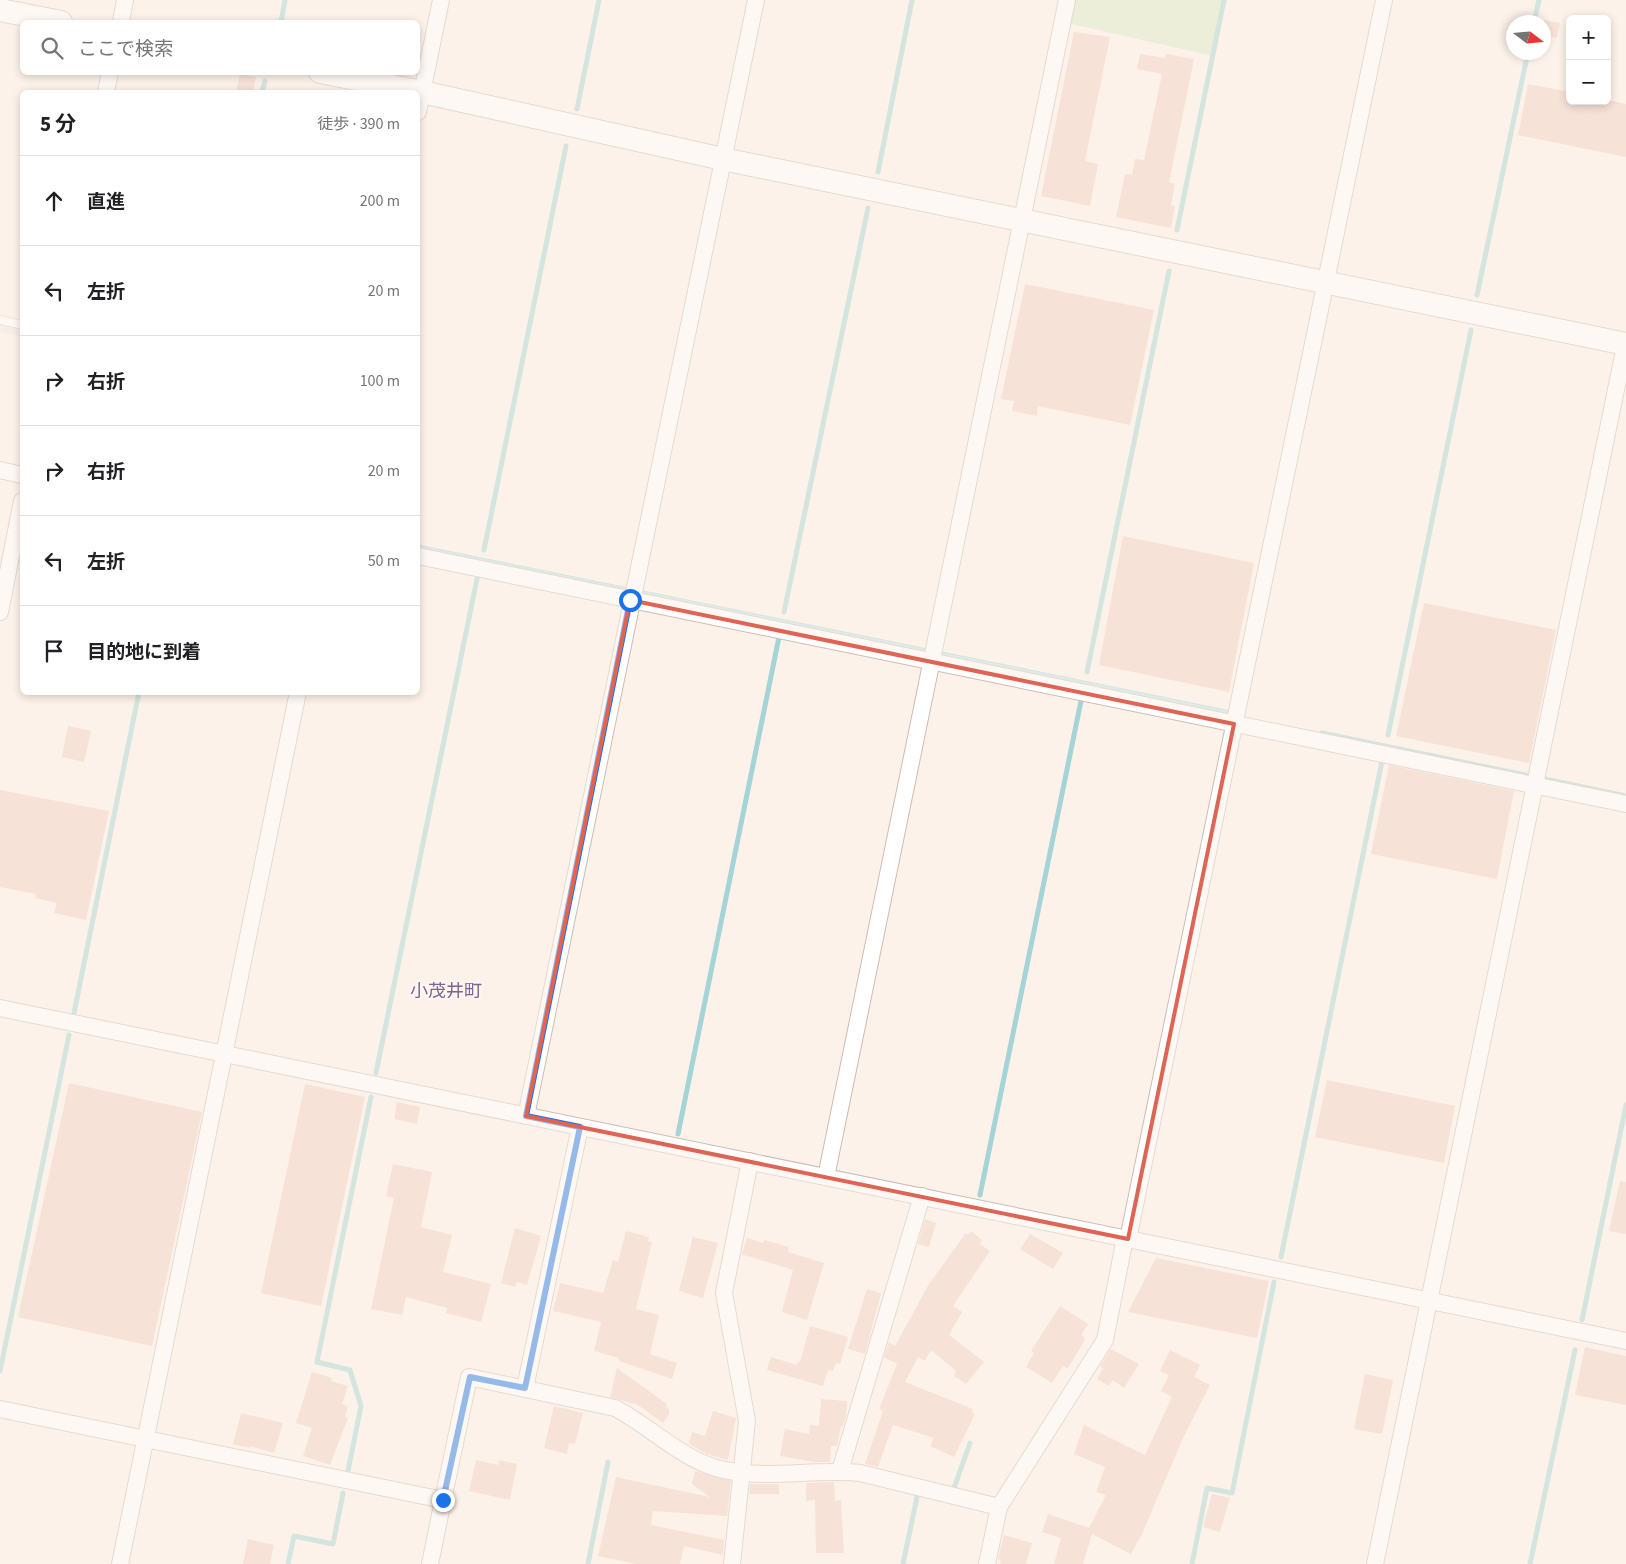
<!DOCTYPE html>
<html lang="ja">
<head>
<meta charset="utf-8">
<style>
  body { margin:0; font-family:"Source Sans 3","Noto Sans JP",sans-serif; background:#f6f6f6; color:#202124 }
  .controls { position:absolute; right:15px; top:15px; display:grid; overflow:hidden; border-radius:8px; box-shadow:0 2px 8px #0003 }
  .controls button { width:45px; height:45px; display:grid; place-items:center; padding:0; border:0; border-bottom:1px solid #e0e0e0; background:#fff; color:#202124; font:25px sans-serif }
  .compass { position:absolute; left:1506px; top:15px; width:45px; height:45px; border-radius:50%; background:#fff; box-shadow:0 2px 8px #0003; rotate:106deg }
  .stop { position:absolute; width:15px; height:15px; margin:-11px; border:4px solid #1a73e8; border-radius:50%; background:#fff }
  .stop.end { background:#1a73e8; border-color:#fff; box-shadow:0 1px 5px #0008 }
  .list { margin:0; padding:0; list-style:none }
  h2 { display:flex; justify-content:space-between; align-items:center; height:65px; margin:0; padding:0 20px; font-size:21px }
  h2 small { font-size:16px; font-weight:400; color:#757577 }
  .list li { display:grid; grid-template-columns:32px 1fr auto; gap:15px; align-items:center; box-sizing:border-box; height:90px; padding:0 20px; border-top:1px solid #e0e0e0 }
  .list b { display:block; font-size:19px; white-space:nowrap }
  .list em { font-size:16px; font-style:normal; color:#757577 }
  .icon { flex:none; width:28px; height:28px; fill:none; stroke:currentColor; stroke-width:2; stroke-linecap:round; stroke-linejoin:round }
  .map { position:relative; flex:none; width:1626px; height:1564px; overflow:hidden }
  .search { position:absolute; background:#fff; box-shadow:0 2px 8px #0003; left:20px; top:20px; width:400px; height:55px; display:flex; align-items:center; gap:12px; box-sizing:border-box; padding:0 18px; border-radius:8px; color:#757577; font-size:19px }
  .panel { position:absolute; background:#fff; box-shadow:0 2px 8px #0003; left:20px; top:90px; width:400px; height:605px; border-radius:8px }
  .map>svg:first-child { display:block }
  .industrial { fill:#ede6e2 }
  .green { fill:#d9e9c7 }
  .water { fill:#bde3e5; stroke:#a4d4d6 }
  .lines { fill:none; stroke-linecap:round; stroke-linejoin:round }
  .stream { stroke:#a4d4d6; stroke-width:5 }
  .building { fill:#f0cfc1 }
  .lane-casing { stroke:#d0bbb1; stroke-width:9 }
  .street-casing { stroke:#d0bbb1; stroke-width:18 }
  .secondary-casing { stroke:#d2bbaf; stroke-width:24 }
  .lane { stroke:#fff; stroke-width:8 }
  .street { stroke:#fff; stroke-width:16 }
  .secondary { stroke:#fff; stroke-width:22 }
  .route { stroke:#1a73e8; stroke-width:6 }
  .marked { fill:none; stroke:#e06453; stroke-width:4; stroke-linejoin:round }
  .labels { text-anchor:middle; dominant-baseline:central; stroke-width:4.5; stroke-linejoin:round; paint-order:stroke }
  .quarter-label { font-size:18px; fill:#7d6591; stroke:#fef7ef }
</style>
</head>
<body>
<div class="map">
<svg width="1626" height="1564" viewBox="0 0 1626 1564">
  <rect width="100%" height="100%" fill="#fcf2e9"/>
  <!-- industrial -->
  <polygon class="industrial" points="0,317 22,322 22,337 0,332"/>
  <!-- green -->
  <polygon class="green" points="1076,0 1224,0 1213,56 1071,24"/>
  <!-- water -->
  <polygon class="water" points="418,545 1231,711 1230,716 418,549"/>
  <g class="lines">
    <!-- stream -->
    <g class="stream">
      <polyline points="281,22 285,0"/>
      <polyline points="1534,22 1539,0"/>
      <polyline points="262,92 265,81"/>
      <polyline points="577,109 599,0"/>
      <polyline points="878,172 912,0"/>
      <polyline points="1177,230 1224,0"/>
      <polyline points="1477,295 1528,52"/>
      <polyline points="484,550 566,146"/>
      <polyline points="784,612 868,208"/>
      <polyline points="1087,672 1169,271"/>
      <polyline points="1322,733 1530,776"/>
      <polyline points="1388,735 1471,330"/>
      <polyline points="1545,779 1626,796"/>
      <polyline points="74,1013 139,692"/>
      <polyline points="376,1073 478,574"/>
      <polyline points="678,1134 779,637"/>
      <polyline points="980,1195 1081,701"/>
      <polyline points="1281,1257 1382,761"/>
      <polyline points="1582,1320 1626,1105"/>
      <polyline points="0,1371 69,1035"/>
      <polyline points="348,1471 361,1406 350,1370 317,1362 371,1097"/>
      <polyline points="954,1488 970,1443"/>
      <polyline points="288,1564 294,1536 333,1544 343,1493"/>
      <polyline points="588,1564 608,1462"/>
      <polyline points="903,1564 917,1497"/>
      <polyline points="1192,1564 1207,1488 1232,1493 1274,1282"/>
      <polyline points="1530,1564 1575,1350"/>
    </g>
  </g>
  <!-- building -->
  <g class="building">
    <polygon points="1544,20 1560,23 1557,38 1544,35"/>
    <polygon points="1074,32 1110,37 1085,161 1098,164 1090,206 1041,196"/>
    <polygon points="1140,54 1165,58 1166,54 1194,59 1169,182 1175,184 1171,205 1175,206 1171,228 1116,217 1125,174 1132,175 1135,159 1144,160 1162,74 1137,69"/>
    <polygon points="240,74 256,77 253,92 236,92"/>
    <polygon points="1528,84 1570,92 1570,101 1614,101 1626,104 1626,157 1518,135"/>
    <polygon points="1025,284 1154,310 1130,425 1038,406 1037,416 1012,411 1014,401 1001,399"/>
    <polygon points="1123,536 1254,563 1229,692 1099,665"/>
    <polygon points="1424,603 1556,630 1529,763 1396,736"/>
    <polygon points="68,726 91,731 84,762 62,757"/>
    <polygon points="1389,765 1514,791 1497,879 1371,854"/>
    <polygon points="0,790 109,811 86,920 54,913 57,903 35,898 36,894 0,887"/>
    <polygon points="1327,1080 1455,1106 1444,1163 1315,1137"/>
    <polygon points="69,1083 202,1112 152,1346 18,1317"/>
    <polygon points="305,1084 365,1097 321,1306 261,1293"/>
    <polygon points="397,1102 420,1107 417,1124 394,1119"/>
    <polygon points="393,1164 432,1172 421,1227 452,1235 443,1272 491,1284 481,1322 446,1313 447,1308 406,1297 402,1315 371,1309 394,1198 386,1196"/>
    <polygon points="1620,1181 1626,1182 1626,1234 1609,1231"/>
    <polygon points="925,1219 936,1223 929,1247 918,1244"/>
    <polygon points="515,1228 541,1236 527,1285 517,1282 515,1287 501,1283"/>
    <polygon points="626,1231 649,1237 648,1241 652,1242 636,1309 659,1315 650,1354 677,1363 672,1379 619,1361 619,1358 594,1351 601,1322 553,1311 560,1283 603,1293 613,1260 618,1262"/>
    <polygon points="971,1231 982,1240 980,1244 990,1251 953,1306 962,1312 949,1335 984,1362 966,1384 954,1376 956,1371 931,1350 925,1361 918,1357 905,1382 973,1409 972,1412 975,1414 954,1457 930,1446 934,1438 893,1425 878,1467 865,1464 883,1411 879,1409 897,1364 884,1357 889,1342 895,1346 929,1284 966,1233 968,1235"/>
    <polygon points="1030,1234 1063,1253 1053,1269 1020,1249"/>
    <polygon points="693,1237 718,1243 703,1298 679,1291"/>
    <polygon points="747,1238 763,1243 764,1240 789,1247 788,1252 824,1263 807,1320 782,1312 793,1270 744,1255 742,1254"/>
    <polygon points="1156,1258 1269,1281 1257,1338 1128,1312"/>
    <polygon points="867,1289 881,1293 865,1354 848,1349"/>
    <polygon points="1060,1306 1088,1324 1081,1335 1085,1338 1082,1345 1068,1368 1063,1366 1052,1383 1026,1367 1034,1353 1031,1351"/>
    <polygon points="810,1326 848,1337 840,1364 836,1363 833,1371 828,1370 823,1386 767,1370 771,1357 797,1365 798,1362 800,1362"/>
    <polygon points="1585,1347 1626,1356 1626,1405 1575,1395"/>
    <polygon points="1111,1349 1139,1364 1124,1388 1113,1380 1109,1386 1097,1379 1103,1368 1100,1366"/>
    <polygon points="1170,1350 1200,1365 1194,1377 1210,1385 1184,1436 1142,1534 1131,1554 1092,1534 1083,1564 1054,1564 1061,1538 1042,1532 1048,1514 1089,1528 1106,1495 1096,1492 1105,1467 1074,1454 1084,1425 1145,1455 1172,1397 1161,1391 1169,1375 1160,1371"/>
    <polygon points="617,1368 667,1404 666,1407 669,1409 669,1414 663,1423 638,1405 610,1397"/>
    <polygon points="312,1372 332,1378 331,1381 348,1386 342,1404 348,1406 345,1417 348,1418 330,1465 303,1456 312,1428 296,1423"/>
    <polygon points="1365,1374 1393,1380 1382,1434 1354,1429"/>
    <polygon points="821,1399 847,1401 846,1416 843,1426 841,1426 837,1446 831,1446 830,1462 814,1462 780,1456 785,1429 809,1434 810,1425 819,1426"/>
    <polygon points="554,1406 583,1413 575,1444 569,1443 567,1454 544,1448"/>
    <polygon points="713,1411 736,1418 728,1460 707,1454 689,1444 692,1432 705,1436"/>
    <polygon points="241,1413 283,1423 274,1453 250,1446 250,1448 233,1444"/>
    <polygon points="476,1460 498,1465 499,1460 517,1464 510,1500 469,1491"/>
    <polygon points="695,1471 731,1481 727,1516 653,1511 651,1525 724,1540 723,1555 684,1546 680,1564 636,1564 598,1556 616,1477 710,1497 692,1484"/>
    <polygon points="834,1482 835,1501 841,1500 844,1553 816,1553 815,1500 806,1501 806,1483"/>
    <polygon points="750,1484 779,1484 779,1494 749,1494"/>
    <polygon points="1212,1494 1230,1498 1220,1532 1203,1527"/>
    <polygon points="1004,1535 1032,1543 1026,1564 1000,1564 1001,1560 998,1559"/>
    <polygon points="248,1539 274,1545 270,1564 243,1564"/>
  </g>
  <g class="lines">
    <defs>
      <polyline id="lane" points="0,320 22,325"/>
      <g id="street">
        <polyline points="121,22 125,0"/>
        <polyline points="106,92 110,72"/>
        <polyline points="418,112 441,0"/>
        <polyline points="0,470 22,475"/>
        <polyline points="418,556 1626,804"/>
        <polyline points="0,612 22,501"/>
        <polyline points="0,1008 1626,1341"/>
        <polyline points="526,1116 756,0"/>
        <polyline points="826,1177 1067,0"/>
        <polyline points="1128,1239 1384,0"/>
        <polyline points="525,1388 580,1127"/>
        <polyline points="0,1409 443,1500 430,1564"/>
        <polyline points="840,1471 922,1196"/>
        <path d="M443,1500l26,-123 146,31c33,17 66,50 101,60 46,13 97,0 144,5l139,34"/>
        <polyline points="120,1564 298,692"/>
        <polyline points="732,1564 747,1421 724,1293 750,1161"/>
        <polyline points="987,1564 999,1507 1105,1340 1125,1238"/>
        <polyline points="1375,1564 1626,341"/>
      </g>
      <g id="secondary">
        <polyline points="0,10 61,22"/>
        <polyline points="320,72 422,92 723,159 1626,344"/>
      </g>
    </defs>
    <!-- lane casing -->
    <use href="#lane" class="lane-casing"/>
    <!-- street casing -->
    <use href="#street" class="street-casing"/>
    <!-- secondary casing -->
    <use href="#secondary" class="secondary-casing"/>
    <!-- lane -->
    <use href="#lane" class="lane"/>
    <!-- street -->
    <use href="#street" class="street"/>
    <!-- secondary -->
    <use href="#secondary" class="secondary"/>
  </g>
  <g class="lines">
    <!-- route -->
    <polyline class="route" points="443,1500 470,1377 525,1388 580,1127 526,1116 630,600"/>
  </g>
  <!-- marked area -->
  <path d="M0 0H1626V1564H0ZM630,600l604,124 -106,515 -602,-123z" fill="#fcf2e9" fill-opacity=".55" fill-rule="evenodd"/>
  <path class="marked" d="M630,600l604,124 -106,515 -602,-123z"/>
  <g class="labels">
    <!-- quarter labels -->
    <g class="quarter-label">
      <text x="446" y="991">小茂井町</text>
    </g>
  </g>
</svg>
<div class="controls">
<button>+</button>
<button>−</button>
</div>
<svg class="compass" viewBox="-18 -18 36 36"><path d="M0-13l5 13h-10z" fill="#e53935"/><path d="M0 13l5-13h-10z" fill="#757577"/></svg>
<div class="stop" style="left:630px;top:600px"></div>
<div class="stop end" style="left:443px;top:1500px"></div>
<div class="search"><svg class="icon" aria-label="search" viewBox="0 0 24 24"><circle cx="10" cy="10" r="6"/><path d="M15 15l6 6"/></svg>ここで検索</div>
<section class="panel">
<h2>5 分<small>徒歩 · 390 m</small></h2>
<ul class="list">
<li><svg class="icon" aria-label="ahead" viewBox="0 0 24 24"><path d="M12 20V5M6 11l6-6 6 6"/></svg><div><b>直進</b></div><em>200 m</em></li>
<li><svg class="icon" aria-label="left" viewBox="0 0 24 24"><path d="M17 20v-9H6M10 6l-5 5 5 5"/></svg><div><b>左折</b></div><em>20 m</em></li>
<li><svg class="icon" aria-label="right" viewBox="0 0 24 24"><path d="M7 20v-9h11M14 6l5 5-5 5"/></svg><div><b>右折</b></div><em>100 m</em></li>
<li><svg class="icon" aria-label="right" viewBox="0 0 24 24"><path d="M7 20v-9h11M14 6l5 5-5 5"/></svg><div><b>右折</b></div><em>20 m</em></li>
<li><svg class="icon" aria-label="left" viewBox="0 0 24 24"><path d="M17 20v-9H6M10 6l-5 5 5 5"/></svg><div><b>左折</b></div><em>50 m</em></li>
<li><svg class="icon" aria-label="arrive" viewBox="0 0 24 24"><path d="M6 21V4h12l-3 4 3 4H6"/></svg><div><b>目的地に到着</b></div></li>
</ul>
</section>
</div>
</body>
</html>
